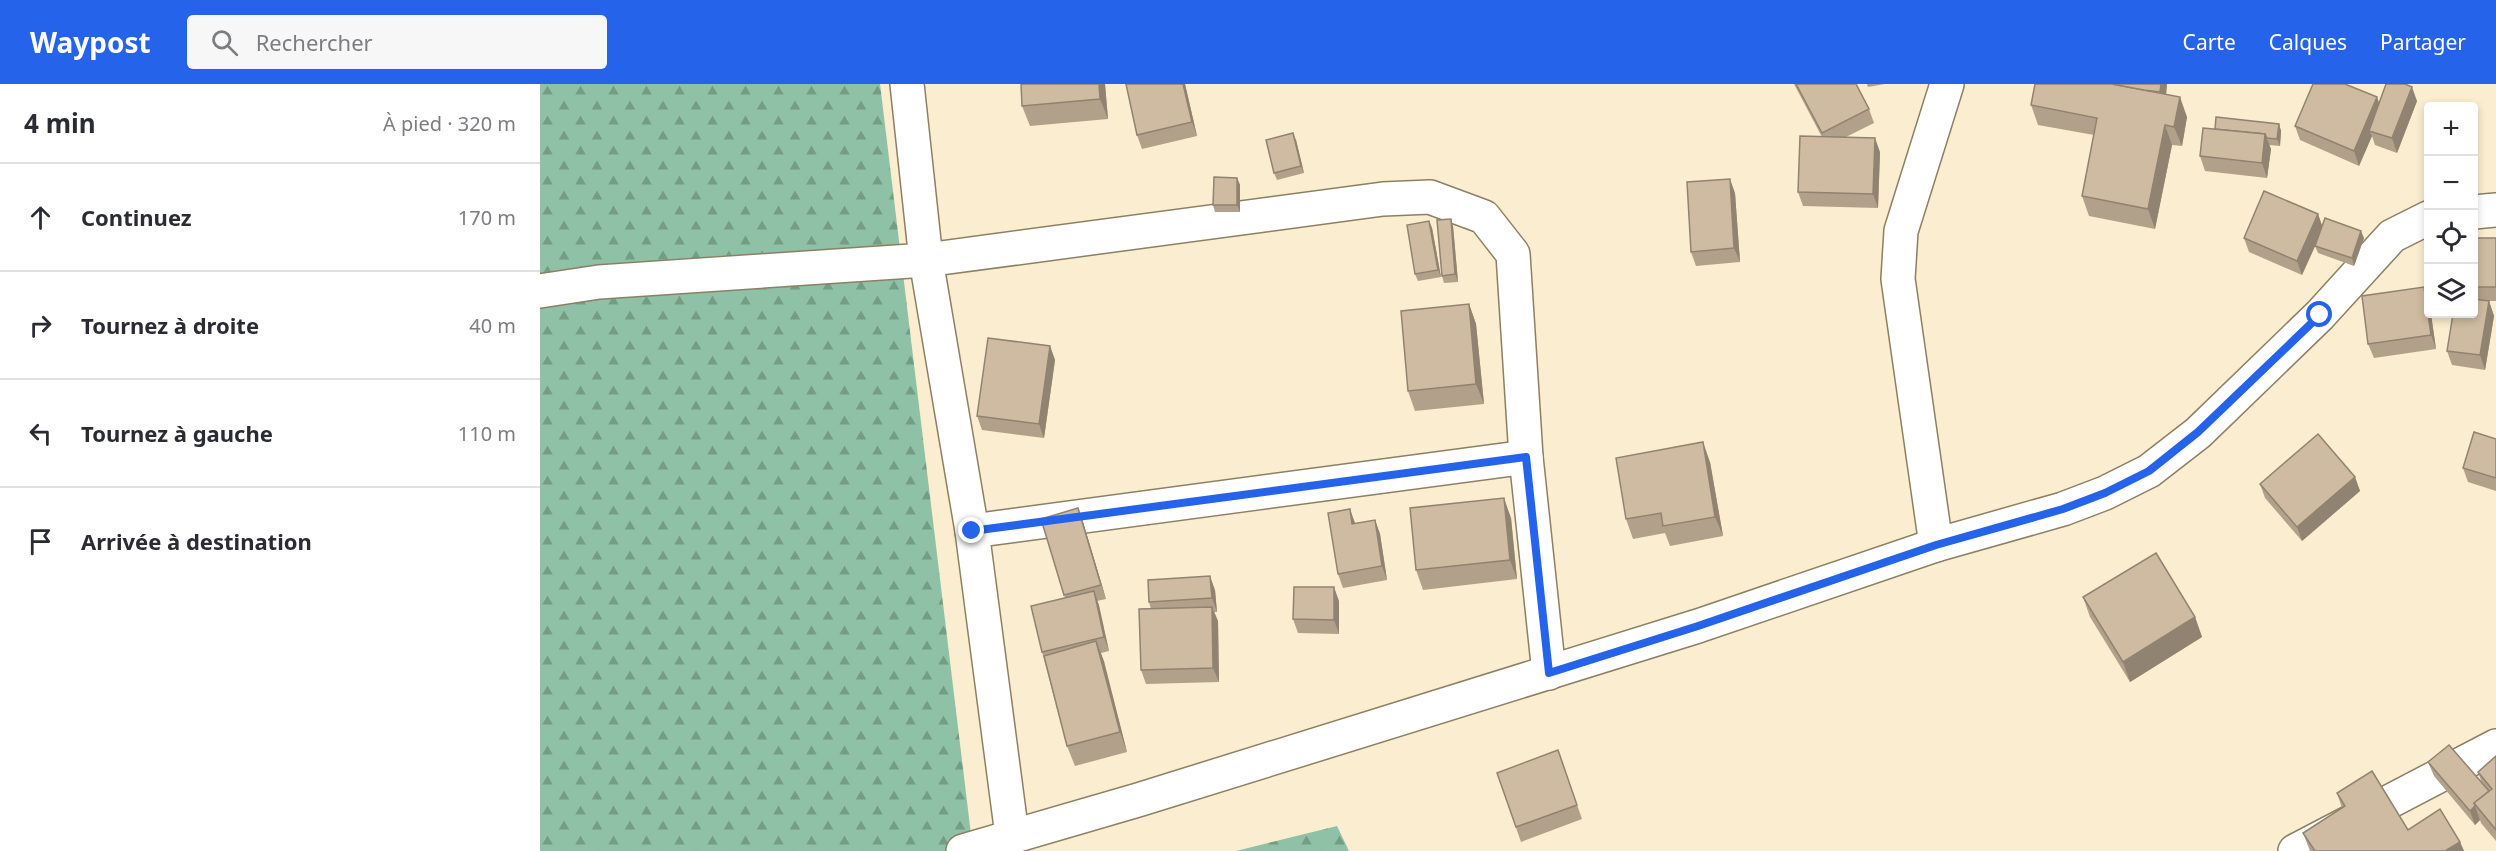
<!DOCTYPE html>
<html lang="fr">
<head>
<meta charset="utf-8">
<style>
  body { margin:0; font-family:"Noto Sans",sans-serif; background:#f7f7f7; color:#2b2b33 }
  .controls { position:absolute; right:18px; top:18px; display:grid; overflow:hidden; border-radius:6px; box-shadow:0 3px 9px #0003 }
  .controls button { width:54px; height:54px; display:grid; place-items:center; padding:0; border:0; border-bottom:2px solid #e1e1e2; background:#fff; color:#2b2b33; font:30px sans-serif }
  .stop { position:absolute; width:18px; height:18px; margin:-14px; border:4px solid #2563eb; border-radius:50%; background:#fff }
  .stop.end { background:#2563eb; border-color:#fff; box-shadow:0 2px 6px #0008 }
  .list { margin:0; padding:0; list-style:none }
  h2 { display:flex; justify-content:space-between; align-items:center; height:78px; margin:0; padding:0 24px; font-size:26px }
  h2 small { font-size:20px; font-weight:400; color:#7c7c81 }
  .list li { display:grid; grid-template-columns:39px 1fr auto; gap:18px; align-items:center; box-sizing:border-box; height:108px; padding:0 24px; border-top:2px solid #e1e1e2 }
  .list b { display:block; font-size:22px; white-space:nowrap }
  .list em { font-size:20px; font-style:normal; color:#7c7c81 }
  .icon { flex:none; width:33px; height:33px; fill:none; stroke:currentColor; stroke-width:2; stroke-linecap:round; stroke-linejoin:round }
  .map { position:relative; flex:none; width:1956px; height:767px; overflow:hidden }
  header { display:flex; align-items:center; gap:36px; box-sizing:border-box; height:84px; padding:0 30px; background:#2563eb; color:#fff }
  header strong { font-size:28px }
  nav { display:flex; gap:33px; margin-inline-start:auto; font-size:21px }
  .search { width:420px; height:54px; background:#f7f7f7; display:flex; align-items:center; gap:15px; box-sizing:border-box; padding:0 21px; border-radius:6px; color:#7c7c81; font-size:22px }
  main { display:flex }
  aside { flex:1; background:#fff }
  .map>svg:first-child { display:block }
  .forest { fill:url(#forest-firs) }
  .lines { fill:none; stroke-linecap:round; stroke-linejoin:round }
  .minor-casing { stroke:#8c8064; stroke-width:36 }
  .tertiary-casing { stroke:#8c8064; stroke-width:36 }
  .minor { stroke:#fff; stroke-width:33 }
  .tertiary { stroke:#fff; stroke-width:33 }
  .wall { fill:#b2a18a }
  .shaded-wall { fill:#918371 }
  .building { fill:#cfbba1; stroke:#918371; stroke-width:1.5 }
  .route { stroke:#2563eb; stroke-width:8 }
</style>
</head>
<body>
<header>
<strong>Waypost</strong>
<div class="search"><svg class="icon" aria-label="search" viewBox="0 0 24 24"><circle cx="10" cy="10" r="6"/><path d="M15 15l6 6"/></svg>Rechercher</div>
<nav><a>Carte</a><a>Calques</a><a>Partager</a></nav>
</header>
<main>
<aside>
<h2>4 min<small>À pied · 320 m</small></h2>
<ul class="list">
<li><svg class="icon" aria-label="ahead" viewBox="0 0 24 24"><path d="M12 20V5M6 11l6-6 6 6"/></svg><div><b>Continuez</b></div><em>170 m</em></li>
<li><svg class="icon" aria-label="right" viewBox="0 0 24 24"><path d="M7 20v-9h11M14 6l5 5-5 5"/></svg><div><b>Tournez à droite</b></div><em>40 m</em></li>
<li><svg class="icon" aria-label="left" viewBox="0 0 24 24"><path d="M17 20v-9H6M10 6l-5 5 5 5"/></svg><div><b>Tournez à gauche</b></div><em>110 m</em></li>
<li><svg class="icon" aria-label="arrive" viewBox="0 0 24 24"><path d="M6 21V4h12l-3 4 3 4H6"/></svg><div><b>Arrivée à destination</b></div></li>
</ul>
</aside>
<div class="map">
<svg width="1956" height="767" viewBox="0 0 1956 767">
  <defs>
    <pattern id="forest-firs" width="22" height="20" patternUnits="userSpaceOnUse" patternTransform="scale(1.5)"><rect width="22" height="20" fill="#8ec1a5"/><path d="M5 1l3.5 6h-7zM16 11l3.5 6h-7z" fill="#759d86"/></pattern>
  </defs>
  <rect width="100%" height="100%" fill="#fbedcf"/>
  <!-- forest -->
  <g class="forest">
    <polygon points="0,0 340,0 433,767 0,767"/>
    <polygon points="797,742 809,767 696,767"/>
  </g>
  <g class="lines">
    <defs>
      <g id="minor">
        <polyline points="367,0 386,176 432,447 472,751"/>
        <polyline points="0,207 59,198 386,176 843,115 890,113 944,133 973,170 986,373 1009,589"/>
        <polyline points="432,447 986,373"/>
        <polyline points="1396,461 1358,195 1361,147 1407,0"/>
        <polyline points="1755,767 1956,662"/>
      </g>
      <g id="tertiary">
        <polyline points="1934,128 1956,126"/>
        <polyline points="423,767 598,716 1158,542 1396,461 1523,425 1565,409 1609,387 1658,349 1780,231 1852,152 1888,134"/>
      </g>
    </defs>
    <!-- minor casing -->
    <use href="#minor" class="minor-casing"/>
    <!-- tertiary casing -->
    <use href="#tertiary" class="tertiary-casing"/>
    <!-- minor -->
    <use href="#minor" class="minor"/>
    <!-- tertiary -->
    <use href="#tertiary" class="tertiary"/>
  </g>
  <!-- wall -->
  <g class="wall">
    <polygon points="565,0 568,35 490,42 482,22"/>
    <polygon points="586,0 645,0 657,52 602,65 597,51"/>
    <polygon points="1254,0 1316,0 1329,25 1334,39 1306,53 1340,68 1338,124 1263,122 1258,108 1282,53"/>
    <polygon points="1327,0 1345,0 1328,3"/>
    <polygon points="1495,0 1627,0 1626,11 1647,33 1642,62 1632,61 1615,145 1549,132 1542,112 1554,51 1498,41 1491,21"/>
    <polygon points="1837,13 1839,19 1877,17 1857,69 1835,61 1832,52 1819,82 1760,56 1755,42"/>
    <polygon points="1739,40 1741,47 1740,62 1729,61 1731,65 1727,94 1665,87 1660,72"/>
    <polygon points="756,56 764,89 737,96 734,89"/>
    <polygon points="697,94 700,101 700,128 675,128 673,121"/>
    <polygon points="1195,109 1200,178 1156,182 1151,168"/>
    <polygon points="1778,130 1782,143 1824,154 1814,182 1778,169 1775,162 1778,156 1762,191 1709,168 1704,154"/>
    <polygon points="889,137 892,144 901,193 878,197 875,190"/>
    <polygon points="913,142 918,198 904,199 902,192"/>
    <polygon points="1934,154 1956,154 1956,217 1949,217 1954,232 1945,286 1912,281 1907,267 1934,230"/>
    <polygon points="1884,203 1888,214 1888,230 1891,230 1896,265 1834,274 1828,260"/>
    <polygon points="929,220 936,240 944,320 875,327 868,307"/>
    <polygon points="510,262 515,276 504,354 442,346 437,332"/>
    <polygon points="1956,355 1956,407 1928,398 1923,384"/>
    <polygon points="1170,378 1183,452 1130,462 1125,449 1093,455 1086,435"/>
    <polygon points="1815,393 1820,407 1762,457 1725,414 1720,400"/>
    <polygon points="971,434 977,495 883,506 876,486"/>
    <polygon points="501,435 543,438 566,515 557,517 569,567 561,569 587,668 535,682 527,662 502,568 525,514"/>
    <polygon points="835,436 840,450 847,496 803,504 798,490 815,440"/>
    <polygon points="675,506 677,528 674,528 678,537 679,598 606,600 601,586 611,525 609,518"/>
    <polygon points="1543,513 1655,533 1662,553 1590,598 1550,533"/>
    <polygon points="799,517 799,550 758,549 753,535"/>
    <polygon points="1018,666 1042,735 981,758 957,689"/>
    <polygon points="1956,672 1956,757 1941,739 1940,736 1935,741 1894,692 1888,678 1942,699 1938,688"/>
    <polygon points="1797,709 1868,746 1920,758 1924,767 1770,767 1763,749 1802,724"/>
  </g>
  <!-- shaded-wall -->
  <g class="shaded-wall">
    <polygon points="559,0 565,0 568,35 560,15"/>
    <polygon points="643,0 645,0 657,52 652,38"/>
    <polygon points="1621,0 1627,0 1625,22 1620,8"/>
    <polygon points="1872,3 1877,17 1857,69 1852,54"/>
    <polygon points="1640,13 1647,33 1642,62 1634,43"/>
    <polygon points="1837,13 1842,28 1829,47 1832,52 1819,82 1814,67"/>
    <polygon points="1739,40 1741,47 1740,62 1737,55"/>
    <polygon points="1625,41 1632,61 1615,145 1608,125"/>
    <polygon points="753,49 756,56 764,89 761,82"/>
    <polygon points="1725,50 1731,65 1727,94 1722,79"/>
    <polygon points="1335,54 1340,68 1338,124 1333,110"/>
    <polygon points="697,94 700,101 700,128 697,121"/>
    <polygon points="1190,95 1195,109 1200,178 1194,164"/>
    <polygon points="1778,130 1783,144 1762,191 1757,177"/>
    <polygon points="911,135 913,142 918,198 915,190"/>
    <polygon points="889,137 892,144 901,193 898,186"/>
    <polygon points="1821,147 1824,154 1814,182 1812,174"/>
    <polygon points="1884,203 1888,214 1888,230 1891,230 1896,265 1891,251"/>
    <polygon points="1949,217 1954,232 1945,286 1940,271"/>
    <polygon points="929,220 936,240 944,320 936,300"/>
    <polygon points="510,262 515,276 504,354 499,340"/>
    <polygon points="1163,358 1170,378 1183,452 1175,433"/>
    <polygon points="1815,393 1820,407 1762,457 1757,443"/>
    <polygon points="964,414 971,434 977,495 970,476"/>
    <polygon points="538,424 543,438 566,515 561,501"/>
    <polygon points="810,425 815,439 817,454 812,440"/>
    <polygon points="835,436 840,450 847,496 842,482"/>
    <polygon points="670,492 675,506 677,528 672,514"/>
    <polygon points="794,503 799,517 799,550 794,536"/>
    <polygon points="554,507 559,521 569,567 564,553"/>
    <polygon points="672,523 678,537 679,598 673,584"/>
    <polygon points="1655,533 1662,553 1590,598 1583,578"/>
    <polygon points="556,557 564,577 587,668 580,648"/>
    <polygon points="1935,722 1940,736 1935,741 1930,727"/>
    <polygon points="1920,758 1924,767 1905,767"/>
  </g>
  <!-- building -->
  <g class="building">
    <polygon points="481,0 559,0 560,15 482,22"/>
    <polygon points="586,0 643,0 652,38 597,51"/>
    <polygon points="1256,0 1316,0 1329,25 1282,49"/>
    <polygon points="1495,0 1572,0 1640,13 1634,43 1625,41 1608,125 1542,112 1557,34 1491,21"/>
    <polygon points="1572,0 1621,0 1620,8 1604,6"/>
    <polygon points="1773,0 1805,0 1837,13 1814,67 1755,42"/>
    <polygon points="1846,0 1865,0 1872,3 1852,54 1829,47"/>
    <polygon points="1676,33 1739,40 1737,55 1727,54 1725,50 1675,45"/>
    <polygon points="1663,44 1725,50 1722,79 1660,72"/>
    <polygon points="753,49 761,82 734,89 726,56"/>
    <polygon points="1260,52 1335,54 1333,110 1258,108"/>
    <polygon points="674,93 697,94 697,121 673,121"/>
    <polygon points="1190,95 1194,164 1151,168 1147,98"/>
    <polygon points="1724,107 1778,130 1757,177 1704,154"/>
    <polygon points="1785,134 1821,147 1812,174 1775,162"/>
    <polygon points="911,135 915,190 902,192 897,136"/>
    <polygon points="889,137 898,186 875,190 867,141"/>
    <rect x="1934" y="154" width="22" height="49"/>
    <polygon points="1884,203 1891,251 1828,260 1822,212"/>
    <polygon points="1934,215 1949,217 1940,271 1907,267 1913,230 1934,230"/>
    <polygon points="929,220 936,300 868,307 861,227"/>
    <polygon points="448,254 510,262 499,340 437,332"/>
    <polygon points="1934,348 1956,355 1956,394 1923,384"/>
    <polygon points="1778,350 1815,393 1757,443 1720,400"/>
    <polygon points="1163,358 1175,433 1123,442 1121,429 1086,435 1076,374"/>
    <polygon points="964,414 970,476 876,486 870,424"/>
    <polygon points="538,424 561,501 524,511 501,435"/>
    <polygon points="810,425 812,440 835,436 842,482 798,490 788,429"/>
    <polygon points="1616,469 1655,533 1583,578 1543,513"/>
    <polygon points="670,492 672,514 609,518 608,496"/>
    <polygon points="754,503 794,503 794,536 753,535"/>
    <polygon points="554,507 564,553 502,568 491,522"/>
    <polygon points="672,523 673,584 601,586 599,525"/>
    <polygon points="556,557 580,648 527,662 504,572"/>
    <polygon points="1909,661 1949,707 1934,719 1935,722 1930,727 1888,678"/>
    <polygon points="1018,666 1037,721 976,743 957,689"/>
    <polygon points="1956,672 1956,746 1934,719 1952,705 1938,688"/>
    <polygon points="1832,687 1868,746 1900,725 1920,758 1905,767 1775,767 1763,749 1805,722 1797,709"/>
  </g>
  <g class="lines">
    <!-- route -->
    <polyline class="route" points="432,447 986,373 1009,589 1158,542 1396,461 1523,425 1565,409 1609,387 1658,348 1780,231"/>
  </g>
</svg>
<div class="controls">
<button>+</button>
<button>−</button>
<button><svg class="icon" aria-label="locate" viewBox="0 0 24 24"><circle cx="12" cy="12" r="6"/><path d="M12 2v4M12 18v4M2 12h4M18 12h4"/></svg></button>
<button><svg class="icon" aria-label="layers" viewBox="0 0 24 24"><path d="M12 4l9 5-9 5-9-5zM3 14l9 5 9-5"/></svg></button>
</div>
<div class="stop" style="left:1780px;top:231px"></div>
<div class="stop end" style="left:432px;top:447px"></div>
</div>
</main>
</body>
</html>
